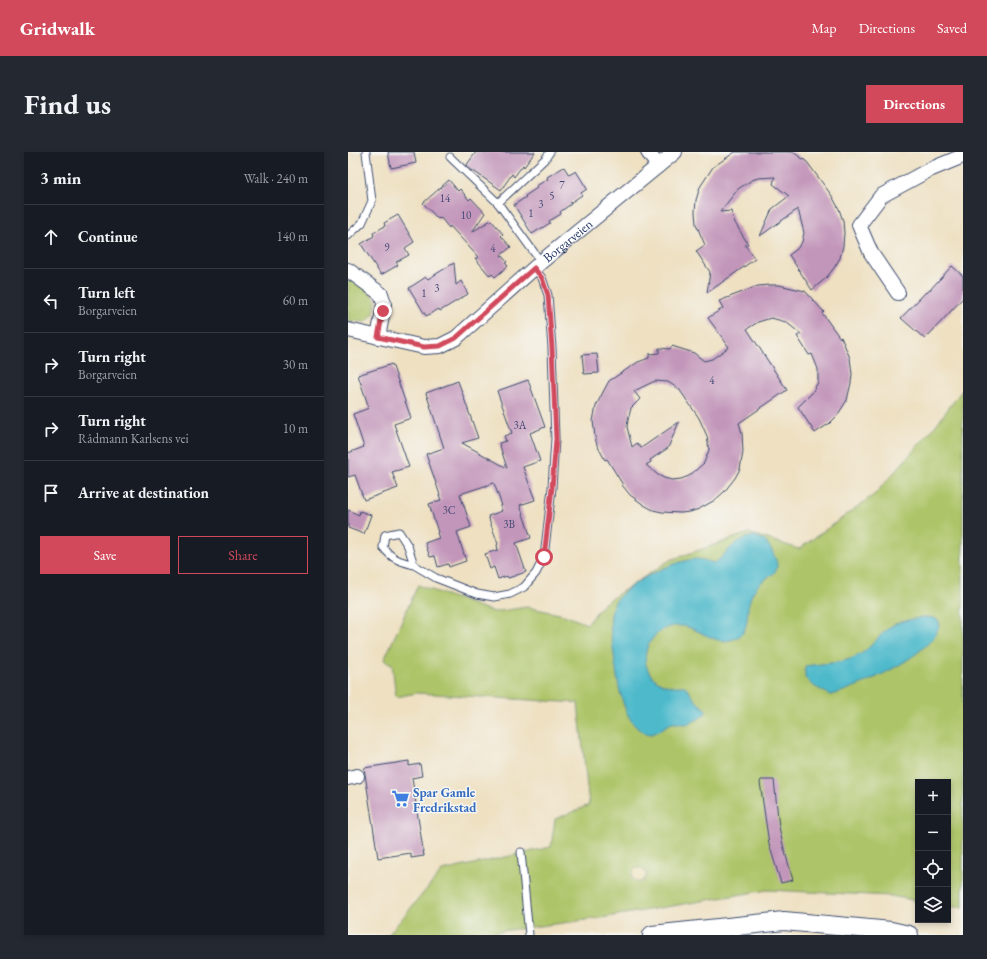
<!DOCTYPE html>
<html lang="en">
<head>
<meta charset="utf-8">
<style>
  body { margin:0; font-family:"EB Garamond",serif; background:#242831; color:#f1f3f6 }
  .controls { position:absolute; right:12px; bottom:12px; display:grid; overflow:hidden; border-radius:0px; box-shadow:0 2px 6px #0003 }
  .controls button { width:36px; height:36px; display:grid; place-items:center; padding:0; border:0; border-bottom:1px solid #363941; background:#171b24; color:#f1f3f6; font:20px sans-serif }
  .stop { position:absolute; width:12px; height:12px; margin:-9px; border:3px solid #d1495b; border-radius:50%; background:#fff }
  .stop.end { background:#d1495b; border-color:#fff; box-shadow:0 1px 4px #0008 }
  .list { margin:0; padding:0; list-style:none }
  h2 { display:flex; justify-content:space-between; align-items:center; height:52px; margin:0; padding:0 16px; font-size:17px }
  h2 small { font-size:13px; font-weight:400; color:#9ea1a6 }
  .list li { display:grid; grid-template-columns:26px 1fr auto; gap:12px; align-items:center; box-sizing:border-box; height:64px; padding:0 16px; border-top:1px solid #363941 }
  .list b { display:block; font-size:15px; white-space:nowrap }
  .list p { margin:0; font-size:13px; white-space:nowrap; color:#9ea1a6 }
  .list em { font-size:13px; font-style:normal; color:#9ea1a6 }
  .actions { display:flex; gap:8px; padding:12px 16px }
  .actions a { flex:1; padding:9px 0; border:1px solid #d1495b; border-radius:0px; text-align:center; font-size:14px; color:#d1495b }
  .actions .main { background:#d1495b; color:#fff }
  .icon { flex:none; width:22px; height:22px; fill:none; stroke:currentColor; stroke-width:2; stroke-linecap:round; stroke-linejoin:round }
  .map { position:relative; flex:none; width:615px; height:783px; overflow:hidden; border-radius:0px }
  header { display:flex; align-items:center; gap:24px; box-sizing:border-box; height:56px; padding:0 20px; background:#d1495b; color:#fff }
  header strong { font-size:19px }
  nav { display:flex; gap:22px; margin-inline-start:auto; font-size:14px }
  .intro { display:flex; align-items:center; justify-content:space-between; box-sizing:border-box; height:96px; padding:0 24px }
  h1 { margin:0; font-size:28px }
  .button { padding:10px 18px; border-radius:0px; background:#d1495b; color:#fff; font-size:14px; font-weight:700 }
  main { display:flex; gap:24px; padding:0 24px }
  aside { flex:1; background:#171b24; border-radius:0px; box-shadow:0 2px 6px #0003 }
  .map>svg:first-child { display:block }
  .green { fill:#adc468; stroke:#647a63 }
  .sand { fill:#eeda9e; stroke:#84847e }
  .water { fill:#4eb9cb; stroke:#347494 }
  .building { fill:#c296ba; fill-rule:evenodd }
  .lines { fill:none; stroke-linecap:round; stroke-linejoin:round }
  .service-casing { stroke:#3b4a6d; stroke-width:9 }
  .minor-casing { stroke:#3b4a6d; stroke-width:16 }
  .tertiary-casing { stroke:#3b4a6d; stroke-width:20 }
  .service { stroke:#fff; stroke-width:7 }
  .minor { stroke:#fff; stroke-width:14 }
  .tertiary { stroke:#fff; stroke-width:18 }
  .route { stroke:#d1495b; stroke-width:5 }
  .labels { text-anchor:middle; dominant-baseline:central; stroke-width:3; stroke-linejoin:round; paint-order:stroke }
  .number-label { font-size:11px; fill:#454975 }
  .street-label { font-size:13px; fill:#1b2f5e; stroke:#f6f6f2 }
  .shop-label { font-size:13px; font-weight:bold; fill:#366cbe; stroke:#f6f6f2; text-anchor:start }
</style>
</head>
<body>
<header>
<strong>Gridwalk</strong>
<nav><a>Map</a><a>Directions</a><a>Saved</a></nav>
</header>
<div class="intro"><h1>Find us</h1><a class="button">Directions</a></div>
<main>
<aside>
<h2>3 min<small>Walk · 240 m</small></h2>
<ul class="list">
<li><svg class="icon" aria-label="ahead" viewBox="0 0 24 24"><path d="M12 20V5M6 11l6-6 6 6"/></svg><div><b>Continue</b></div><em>140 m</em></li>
<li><svg class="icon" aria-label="left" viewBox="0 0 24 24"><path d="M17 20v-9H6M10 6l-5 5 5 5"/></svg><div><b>Turn left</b><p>Borgarveien</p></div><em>60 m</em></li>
<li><svg class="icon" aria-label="right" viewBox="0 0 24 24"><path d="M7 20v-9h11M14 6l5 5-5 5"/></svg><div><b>Turn right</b><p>Borgarveien</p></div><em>30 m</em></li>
<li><svg class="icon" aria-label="right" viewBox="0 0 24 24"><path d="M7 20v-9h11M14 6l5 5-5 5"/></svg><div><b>Turn right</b><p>Rådmann Karlsens vei</p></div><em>10 m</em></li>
<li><svg class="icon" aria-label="arrive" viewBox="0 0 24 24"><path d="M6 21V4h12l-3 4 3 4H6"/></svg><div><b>Arrive at destination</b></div></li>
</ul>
<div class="actions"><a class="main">Save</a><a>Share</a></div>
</aside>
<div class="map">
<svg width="615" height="783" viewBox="0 0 615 783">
  <rect width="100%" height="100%" fill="#f6f6f2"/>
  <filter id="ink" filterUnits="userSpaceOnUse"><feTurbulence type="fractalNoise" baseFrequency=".025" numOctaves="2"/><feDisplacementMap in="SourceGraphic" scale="8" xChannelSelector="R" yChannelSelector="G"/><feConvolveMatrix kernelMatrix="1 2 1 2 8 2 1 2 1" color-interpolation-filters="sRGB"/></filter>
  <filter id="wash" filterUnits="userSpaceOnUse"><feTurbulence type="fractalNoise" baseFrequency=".012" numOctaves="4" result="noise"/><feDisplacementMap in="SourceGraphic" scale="16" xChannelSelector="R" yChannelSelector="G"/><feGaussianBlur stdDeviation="0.9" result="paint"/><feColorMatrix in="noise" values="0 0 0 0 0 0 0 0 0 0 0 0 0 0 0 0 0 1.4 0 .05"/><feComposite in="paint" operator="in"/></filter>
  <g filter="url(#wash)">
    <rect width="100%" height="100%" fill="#eee0c1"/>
    <!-- green -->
    <g class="green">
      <polygon points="0,124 20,138 28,148 26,161 18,170 0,169"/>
      <polygon points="615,237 615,756 600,754 600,630 570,630 570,749 543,744 419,738 253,766 123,783 40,783 94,719 203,695 207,667 241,653 230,551 69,541 48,545 44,512 36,508 70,433 146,460 179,455 216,463 239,472 255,452 322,408 401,381 451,397 527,342 584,278"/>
    </g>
    <!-- sand -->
    <circle class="sand" cx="291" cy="723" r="7"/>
    <!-- water -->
    <g class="water">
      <path d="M406,384c10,3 13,6 18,15 2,4 6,12 5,17 -2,6 -9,9 -13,12 -8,6 -13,14 -15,23 -3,11 1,29 -13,35 -22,11 -39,-15 -61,-12 -28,3 -43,41 -14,57 6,4 17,3 24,3l11,15 11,10c-4,6 -15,13 -23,13 -4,0 -8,-2 -12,-1 -7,2 -14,11 -22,11 -28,-4 -33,-57 -36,-79 -2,-16 -7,-35 0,-51 9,-19 62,-45 83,-45 6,0 12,3 18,4 15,-12 18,-23 39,-27z"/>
      <path d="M576,465l10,1 5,3c4,30 -85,69 -109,74l-18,-10 -7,-7v-12c17,-3 37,-2 52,-10 15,-7 24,-26 40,-33 8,-3 18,-4 27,-6z"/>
    </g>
    <g id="blocks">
      <!-- building -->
      <g class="building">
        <polygon points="40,0 66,0 68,11 43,16"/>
        <polygon points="128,0 187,0 176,15 175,13 166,25 164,22 153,38 118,14"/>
        <polygon points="387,0 445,0 459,10 484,44 491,57 495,69 496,81 495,94 492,106 486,116 478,126 464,138 441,103 449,97 454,90 456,81 450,57 412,84 424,57 441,44 425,32 427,25 410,26 404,28 390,37 372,60 383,59 387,71 400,92 397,93 407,107 359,141 362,120 348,99 357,93 348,72 347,60 348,48 352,35 365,15"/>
        <polygon points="216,15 221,23 228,19 239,37 233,41 234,43 222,51 223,52 212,60 213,62 201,69 202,71 184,82 166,53 178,45 177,44 189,36 188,34 200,27 199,25"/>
        <polygon points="101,28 110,39 112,37 121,48 123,46 137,61 124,80 143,68 155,82 153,84 163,95 153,103 159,110 157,111 160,114 147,125 144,122 142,124 127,106 131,106 102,74 101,76 92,65 90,67 75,51"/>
        <polygon points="50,63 66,90 57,96 61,103 48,110 50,113 33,123 13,92 26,84 25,81 37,74 36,71"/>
        <polygon points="106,111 108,133 113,129 120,142 92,159 91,157 78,164 61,136 78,125 80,127"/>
        <polygon points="604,114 615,124 615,146 577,187 553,166 578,140 579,141"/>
        <path d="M421,133h10l26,6 19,21 -2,1 18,25 1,-1 9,21 2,16 -1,9 -4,17 -10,16 -7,7 -15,10 -17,-26 14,-14 6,-11v-13l-6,-15 -3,1 -12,-19 4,-2 -15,-12 -15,-4 -13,4 -11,7 40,61 -48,33 3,10 1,19 -3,17 -5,9 -11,14 -9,8 -16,9 -9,3 -9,1 -19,-1 -9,-2 -9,-5 -14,-10 -8,-10h1l-16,-26 -2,1 -8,-15 -2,-8 -2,-16 3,-15 7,-14 6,-11 29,-19 11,-4v-4l10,-1v-5l11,1 2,-3 22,7 10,8 8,-2 17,-12 -21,-29 15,-10 -4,-7 39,-15zM307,229l13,1 11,7 20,29 8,18 2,14 -5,13 -15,13 -8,3 -9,1 -8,-2 -6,-3 -12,-10 5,-3 -1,-2 18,-12 11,-26 -38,26 -4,-5 -5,4 -5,-20 1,-7 3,-12 9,-9 -6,-8z"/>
        <polygon points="249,202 251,221 236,222 234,203"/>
        <polygon points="44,212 63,266 46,272 61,315 44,320 50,336 16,348 7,323 0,325 0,301 16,295 5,262 21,256 10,223"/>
        <polygon points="180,228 197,275 182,281 192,309 175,315 187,348 172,353 183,386 168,391 178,420 160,426 159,424 150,427 146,415 142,417 137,402 150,398 149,393 150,392 140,364 154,359 152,354 154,354 146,331 112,342 123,375 109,380 118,409 101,415 100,412 90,415 87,404 82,405 77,391 91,386 89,381 90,380 81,352 93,348 91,343 92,343 78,302 96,296 78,241 110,229 130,286 114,291 159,316 151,291 158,289 156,284 164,281 149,239"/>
        <polygon points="0,358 11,363 12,359 23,363 16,382 0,376"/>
        <polygon points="61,609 61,614 72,612 74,624 64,626 76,704 63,706 63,701 30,706 16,616"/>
        <polygon points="413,628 426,628 431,675 435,693 445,728 433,731 421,692 412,630"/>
      </g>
    </g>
  </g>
  <g filter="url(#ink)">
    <use href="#blocks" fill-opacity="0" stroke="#3b4a6d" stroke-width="1"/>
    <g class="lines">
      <defs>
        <g id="service">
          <polyline points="102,5 150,51 193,110"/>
          <polyline points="150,51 197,7 202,0"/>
          <polyline points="0,84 14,71 24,49 18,0"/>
          <path d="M66,413c-15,-4 -22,-6 -31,-18l2,-12 14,-3 9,14 6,19 22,13 41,16 17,3 16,-3 14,-7 12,-14 8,-16 8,-69 3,-49 -3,-91 -4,-53 -6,-17 -8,-10"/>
          <polyline points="173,700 181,783"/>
        </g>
        <g id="minor">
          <polyline points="300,0 310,14"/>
          <polyline points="0,118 33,142 36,151 35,159 30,185"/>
          <polyline points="550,141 523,101 511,73 533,44 581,18 615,4"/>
          <path id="s1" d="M0,178l76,17 16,-1 16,-8 85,-76 134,-110"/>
          <polyline points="0,626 9,624"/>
        </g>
        <polyline id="tertiary" points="304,783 436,769 543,779 561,783"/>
      </defs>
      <!-- service casing -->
      <use href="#service" class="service-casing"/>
      <!-- minor casing -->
      <use href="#minor" class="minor-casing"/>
      <!-- tertiary casing -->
      <use href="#tertiary" class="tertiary-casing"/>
      <!-- service -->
      <use href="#service" class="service"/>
      <!-- minor -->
      <use href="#minor" class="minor"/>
      <!-- tertiary -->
      <use href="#tertiary" class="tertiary"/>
    </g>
  </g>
  <g class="lines" filter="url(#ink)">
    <!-- route -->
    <polyline class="route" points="35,159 30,185 76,195 92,194 108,186 186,116 194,126 200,143 204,196 208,287 204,336 196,405"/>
  </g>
  <!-- icons -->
  <defs>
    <symbol id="supermarket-bare" viewBox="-9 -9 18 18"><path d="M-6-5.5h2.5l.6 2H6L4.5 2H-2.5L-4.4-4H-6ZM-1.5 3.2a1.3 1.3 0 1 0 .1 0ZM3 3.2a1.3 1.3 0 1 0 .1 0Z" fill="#3f7fe0" stroke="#f6f6f2" stroke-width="2.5" paint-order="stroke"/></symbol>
  </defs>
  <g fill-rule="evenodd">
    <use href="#supermarket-bare" x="40" y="634" width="25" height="25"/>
  </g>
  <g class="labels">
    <!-- number labels -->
    <g class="number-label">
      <text x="214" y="33">7</text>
      <text x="204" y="43">5</text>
      <text x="97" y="46">14</text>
      <text x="193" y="52">3</text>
      <text x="183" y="61">1</text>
      <text x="118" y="63">10</text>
      <text x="39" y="95">9</text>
      <text x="145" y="96">4</text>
      <text x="89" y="136">3</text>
      <text x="76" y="141">1</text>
      <text x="364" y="228">4</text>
      <text x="172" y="273">3A</text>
      <text x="101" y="358">3C</text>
      <text x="161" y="372">3B</text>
    </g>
    <!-- street labels -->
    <g class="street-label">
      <text stroke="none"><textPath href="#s1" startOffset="260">Borgarveien</textPath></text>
    </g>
    <!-- shop labels -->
    <g class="shop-label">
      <text x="65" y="640">Spar Gamle<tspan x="65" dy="15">Fredrikstad</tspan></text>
    </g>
  </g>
</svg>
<div class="controls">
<button>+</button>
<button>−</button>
<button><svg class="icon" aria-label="locate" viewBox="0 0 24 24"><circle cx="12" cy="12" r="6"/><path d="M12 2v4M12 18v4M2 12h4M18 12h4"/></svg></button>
<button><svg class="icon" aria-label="layers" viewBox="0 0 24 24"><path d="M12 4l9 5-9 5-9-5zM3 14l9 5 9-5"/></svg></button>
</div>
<div class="stop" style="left:196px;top:405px"></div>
<div class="stop end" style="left:35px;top:159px"></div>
</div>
</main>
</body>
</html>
